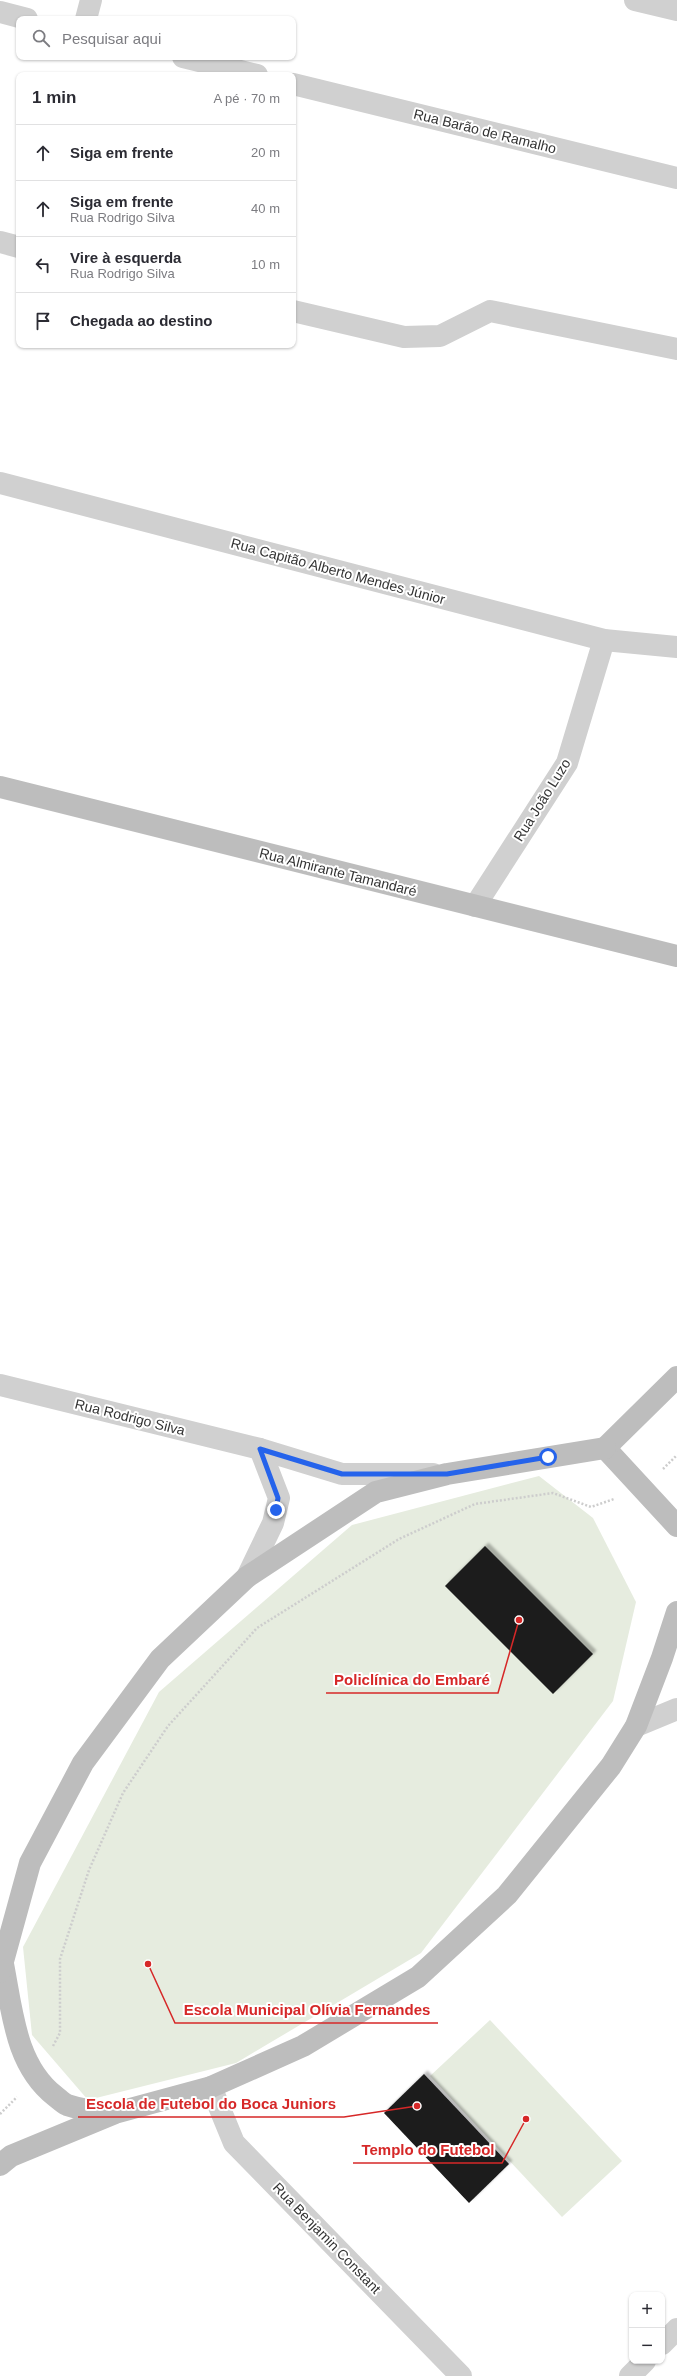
<!DOCTYPE html>
<html lang="pt">
<head>
<meta charset="utf-8">
<style>
  body { margin:0; font-family:Helvetica,sans-serif; background:#f2f2f3; color:#2b2b33 }
  .controls { position:absolute; right:12px; bottom:12px; display:grid; overflow:hidden; border-radius:8px; box-shadow:0 1px 3px #0004 }
  .controls button { width:36px; height:36px; display:grid; place-items:center; padding:0; border:0; border-bottom:1px solid #e1e1e2; background:#fff; color:#2b2b33; font:20px sans-serif }
  .stop { position:absolute; width:12px; height:12px; margin:-9px; border:3px solid #2563eb; border-radius:50%; background:#fff }
  .stop.end { background:#2563eb; border-color:#fff; box-shadow:0 1px 4px #0008 }
  .list { margin:0; padding:0; list-style:none }
  h2 { display:flex; justify-content:space-between; align-items:center; height:52px; margin:0; padding:0 16px; font-size:17px }
  h2 small { font-size:13px; font-weight:400; color:#7c7c81 }
  .list li { display:grid; grid-template-columns:26px 1fr auto; gap:12px; align-items:center; box-sizing:border-box; height:56px; padding:0 16px; border-top:1px solid #e1e1e2 }
  .list b { display:block; font-size:15px; white-space:nowrap }
  .list p { margin:0; font-size:13px; white-space:nowrap; color:#7c7c81 }
  .list em { font-size:13px; font-style:normal; color:#7c7c81 }
  .icon { flex:none; width:22px; height:22px; fill:none; stroke:currentColor; stroke-width:2; stroke-linecap:round; stroke-linejoin:round }
  .map { position:relative; flex:none; width:677px; height:2376px; overflow:hidden }
  .search { position:absolute; background:#fff; box-shadow:0 1px 3px #0004; left:16px; top:16px; width:280px; height:44px; display:flex; align-items:center; gap:10px; box-sizing:border-box; padding:0 14px; border-radius:8px; color:#7c7c81; font-size:15px }
  .panel { position:absolute; background:#fff; box-shadow:0 1px 3px #0004; left:16px; top:72px; width:280px; height:276px; border-radius:8px }
  .map>svg:first-child { display:block }
  .green { fill:#e6ecdf }
  .building { fill:#1a1a1a; filter:url(#shadow) }
  .lines { fill:none; stroke-linecap:round; stroke-linejoin:round }
  .path { stroke:#cdcdcd; stroke-width:2.5; stroke-dasharray:2 2; stroke-linecap:butt }
  .street { stroke:#d0d0d0; stroke-width:22 }
  .secondary { stroke:#bdbdbd; stroke-width:22 }
  .route { stroke:#2563eb; stroke-width:5 }
  .labels { text-anchor:middle; dominant-baseline:central; stroke-width:4; stroke-linejoin:round; paint-order:stroke }
  .street-label { font-size:14px; fill:#333; stroke:#fff }
  .leader { fill:none; stroke:#d62828; stroke-width:1.5 }
  .callout-dot { fill:#d62828; stroke:#fff; stroke-width:1.5 }
  .callout-label { font-size:15px; text-anchor:middle; font-weight:bold; fill:#d62828; stroke:#fff; stroke-width:4; stroke-linejoin:round; paint-order:stroke }
</style>
</head>
<body>
<div class="map">
<svg width="677" height="2376" viewBox="0 0 677 2376">
  <defs>
    <filter id="shadow"><feDropShadow dx="3.5" dy="-3.5" stdDeviation="1" flood-color="#0004"/></filter>
  </defs>
  <rect width="100%" height="100%" fill="#fff"/>
  <!-- green -->
  <g class="green">
    <polygon points="539,1476 593,1518 636,1602 613,1701 421,1953 236,2063 88,2100 32,2035 23,1947 159,1692 352,1525"/>
    <polygon points="490,2020 622,2161 562,2217 430,2076"/>
  </g>
  <!-- building -->
  <g class="building">
    <polygon points="485,1546 593,1654 553,1694 445,1586"/>
    <polygon points="424,2074 509,2164 469,2203 384,2113"/>
  </g>
  <g class="lines">
    <!-- path -->
    <g class="path">
      <polyline points="663,1469 677,1455"/>
      <polyline points="53,2046 60,2033 60,1959 89,1870 123,1793 168,1726 257,1628 399,1539 475,1504 553,1493 591,1507 614,1499"/>
      <polyline points="0,2114 17,2097"/>
    </g>
    <!-- street -->
    <g class="street">
      <polyline points="635,0 677,10"/>
      <polyline points="0,12 27,19"/>
      <polyline points="86,19 91,0"/>
      <polyline points="183,57 257,75"/>
      <polyline points="293,84 677,178"/>
      <polyline points="0,242 19,247"/>
      <polyline points="293,311 404,337 440,336 490,311 677,349"/>
      <polyline points="0,483 604,640 677,647"/>
      <polyline points="475,906 567,763 604,640"/>
      <polyline points="0,1385 260,1449 342,1474 433,1474"/>
      <polyline points="247,1577 273,1523 279,1498 260,1449"/>
      <polyline points="636,1726 677,1709"/>
      <polyline points="211,2087 234,2143 461,2376"/>
      <polyline points="662,2344 677,2329"/>
      <polyline points="630,2376 645,2361"/>
    </g>
    <!-- secondary -->
    <g class="secondary">
      <polyline points="0,787 677,956"/>
      <polyline points="605,1448 677,1526"/>
      <polyline points="605,1448 677,1377"/>
      <path d="M2,1959c10,48 12,105 53,137 4,3 8,7 12,9 15,5 30,7 46,8"/>
      <polyline points="0,1972 30,1863 83,1763 160,1659 247,1577 376,1492 447,1474 605,1448"/>
      <polyline points="0,2165 11,2156 115,2113 211,2087 303,2046 418,1977 507,1895 611,1766 636,1726 662,1658 677,1612"/>
    </g>
  </g>
  <g class="lines">
    <!-- route -->
    <polyline class="route" points="276,1510 278,1498 260,1449 342,1474 447,1474 548,1457"/>
  </g>
  <g class="labels">
    <!-- street labels -->
    <g class="street-label">
      <text transform="translate(485 131) rotate(14)">Rua Barão de Ramalho</text>
      <text transform="translate(338 571) rotate(15)">Rua Capitão Alberto Mendes Júnior</text>
      <text transform="translate(542 800) rotate(-58)">Rua João Luzo</text>
      <text transform="translate(338 872) rotate(14)">Rua Almirante Tamandaré</text>
      <text transform="translate(130 1417) rotate(14)">Rua Rodrigo Silva</text>
      <text transform="translate(327 2238) rotate(46)">Rua Benjamin Constant</text>
    </g>
  </g>
  <!-- callouts -->
  <path class="leader" d="M519 1620L498 1693H326M148 1964L175 2023H438M417 2106L344 2117H78M526 2119L502 2163H353"/>
  <g class="callout-dot">
    <circle cx="519" cy="1620" r="4"/>
    <circle cx="148" cy="1964" r="4"/>
    <circle cx="417" cy="2106" r="4"/>
    <circle cx="526" cy="2119" r="4"/>
  </g>
  <g class="callout-label">
    <text x="412" y="1685">Policlínica do Embaré</text>
    <text x="307" y="2015">Escola Municipal Olívia Fernandes</text>
    <text x="211" y="2109">Escola de Futebol do Boca Juniors</text>
    <text x="428" y="2155">Templo do Futebol</text>
  </g>
</svg>
<div class="controls">
<button>+</button>
<button>−</button>
</div>
<div class="stop" style="left:548px;top:1457px"></div>
<div class="stop end" style="left:276px;top:1510px"></div>
<div class="search"><svg class="icon" aria-label="search" viewBox="0 0 24 24"><circle cx="10" cy="10" r="6"/><path d="M15 15l6 6"/></svg>Pesquisar aqui</div>
<section class="panel">
<h2>1 min<small>A pé · 70 m</small></h2>
<ul class="list">
<li><svg class="icon" aria-label="ahead" viewBox="0 0 24 24"><path d="M12 20V5M6 11l6-6 6 6"/></svg><div><b>Siga em frente</b></div><em>20 m</em></li>
<li><svg class="icon" aria-label="ahead" viewBox="0 0 24 24"><path d="M12 20V5M6 11l6-6 6 6"/></svg><div><b>Siga em frente</b><p>Rua Rodrigo Silva</p></div><em>40 m</em></li>
<li><svg class="icon" aria-label="left" viewBox="0 0 24 24"><path d="M17 20v-9H6M10 6l-5 5 5 5"/></svg><div><b>Vire à esquerda</b><p>Rua Rodrigo Silva</p></div><em>10 m</em></li>
<li><svg class="icon" aria-label="arrive" viewBox="0 0 24 24"><path d="M6 21V4h12l-3 4 3 4H6"/></svg><div><b>Chegada ao destino</b></div></li>
</ul>
</section>
</div>
</body>
</html>
